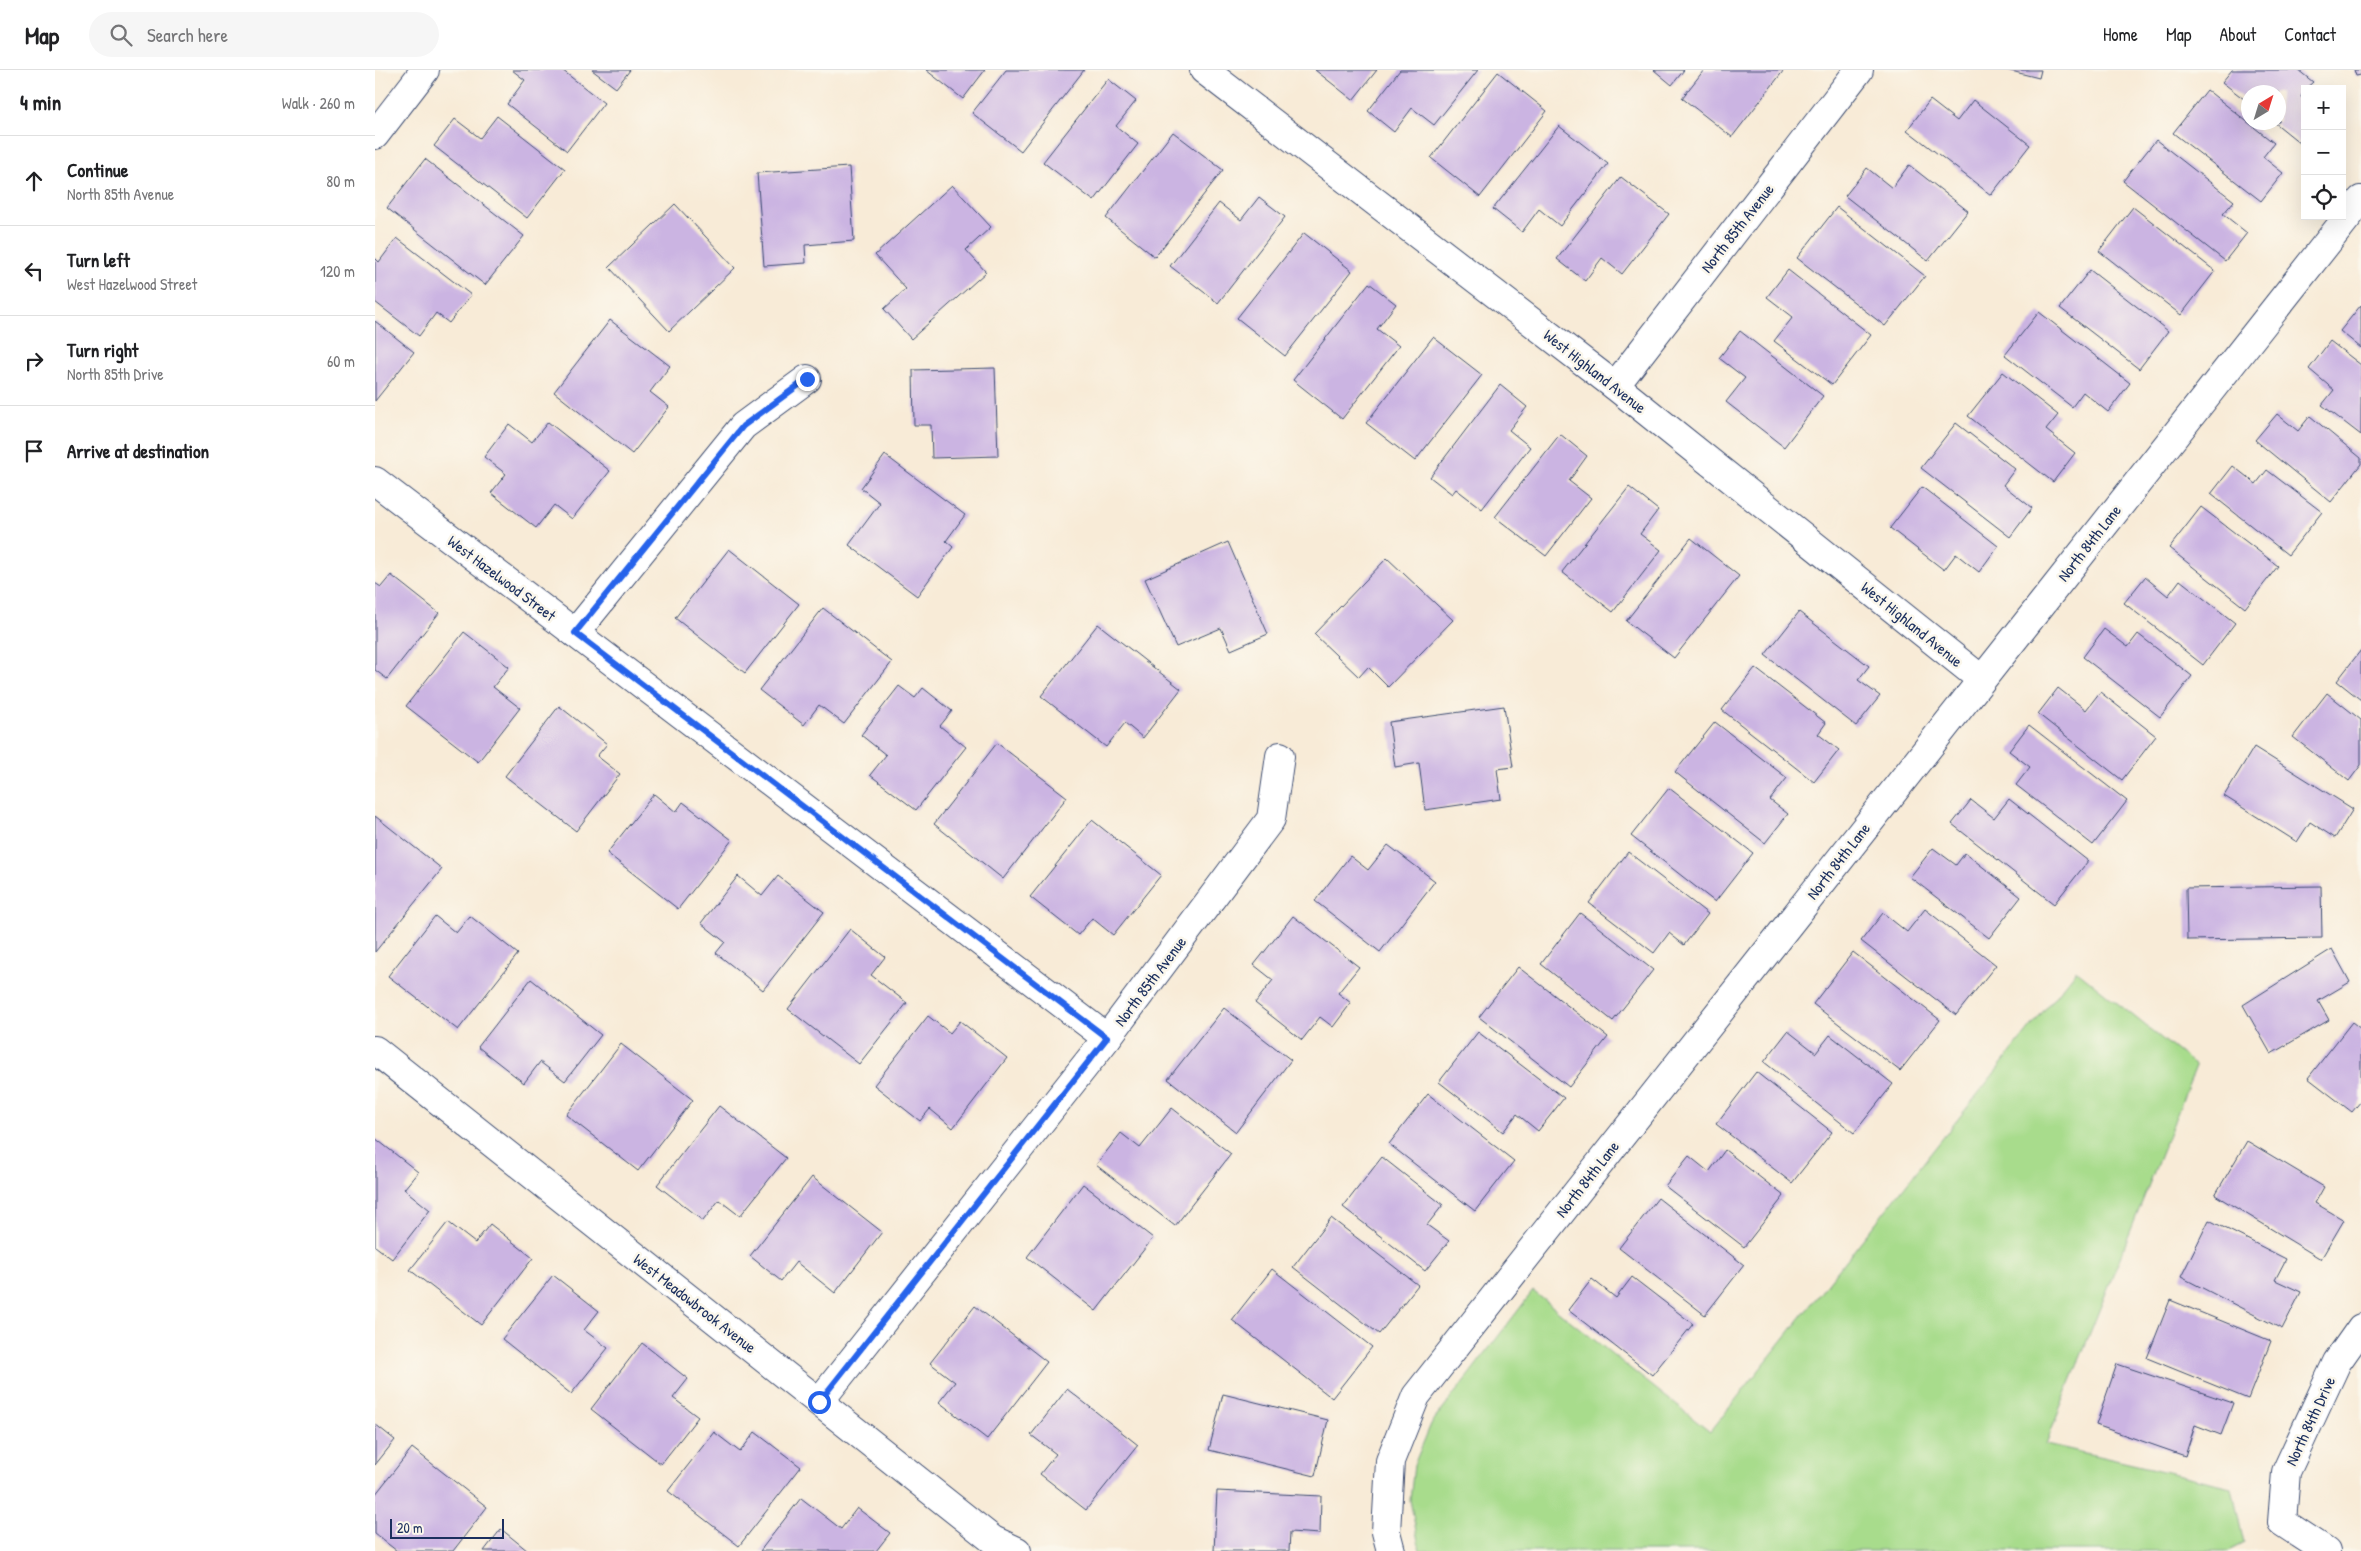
<!DOCTYPE html>
<html lang="en">
<head>
<meta charset="utf-8">
<style>
  body { margin:0; font-family:"Patrick Hand",sans-serif; background:#f6f6f6; color:#202124 }
  .controls { position:absolute; right:15px; top:15px; display:grid; overflow:hidden; border-radius:0px; box-shadow:0 5px 20px #0002 }
  .controls button { width:45px; height:45px; display:grid; place-items:center; padding:0; border:0; border-bottom:1px solid #e0e0e0; background:#fff; color:#202124; font:25px sans-serif }
  .compass { position:absolute; left:1866px; top:15px; width:45px; height:45px; border-radius:50%; background:#fff; box-shadow:0 5px 20px #0002; rotate:38deg }
  .scale { position:absolute; left:15px; bottom:12px; width:114px; box-sizing:border-box; padding-left:5px; border:2px solid #1b2f5e; border-top:0; font-size:14px; line-height:18px; white-space:nowrap; color:#1b2f5e; -webkit-text-stroke:4px #fbf7ec; paint-order:stroke }
  .stop { position:absolute; width:15px; height:15px; margin:-11px; border:4px solid #2563eb; border-radius:50%; background:#fff }
  .stop.end { background:#2563eb; border-color:#fff; box-shadow:0 1px 5px #0008 }
  .list { margin:0; padding:0; list-style:none }
  h2 { display:flex; justify-content:space-between; align-items:center; height:65px; margin:0; padding:0 20px; font-size:21px }
  h2 small { font-size:16px; font-weight:400; color:#757577 }
  .list li { display:grid; grid-template-columns:32px 1fr auto; gap:15px; align-items:center; box-sizing:border-box; height:90px; padding:0 20px; border-top:1px solid #e0e0e0 }
  .list b { display:block; font-size:19px; white-space:nowrap }
  .list p { margin:0; font-size:16px; white-space:nowrap; color:#757577 }
  .list em { font-size:16px; font-style:normal; color:#757577 }
  .icon { flex:none; width:28px; height:28px; fill:none; stroke:currentColor; stroke-width:2; stroke-linecap:round; stroke-linejoin:round }
  .map { position:relative; flex:none; width:1986px; height:1481px; overflow:hidden }
  header { display:flex; align-items:center; gap:30px; box-sizing:border-box; height:70px; padding:0 25px; background:#fff; border-bottom:1px solid #e0e0e0 }
  header strong { font-size:24px }
  nav { display:flex; gap:28px; margin-inline-start:auto; font-size:18px }
  .search { width:350px; height:45px; background:#f6f6f6; display:flex; align-items:center; gap:12px; box-sizing:border-box; padding:0 18px; border-radius:28px; color:#757577; font-size:19px }
  main { display:flex }
  aside { flex:1; background:#fff }
  .map>svg:first-child { display:block }
  .green { fill:#a8dc8c; stroke:#628675 }
  .building { fill:#cbb4e2 }
  .lines { fill:none; stroke-linecap:round; stroke-linejoin:round }
  .minor-casing { stroke:#3c4b70; stroke-width:30 }
  .minor { stroke:#fff; stroke-width:28 }
  .route { stroke:#2563eb; stroke-width:6 }
  .labels { text-anchor:middle; dominant-baseline:central; stroke-width:5; stroke-linejoin:round; paint-order:stroke }
  .street-label { font-size:16px; fill:#1b2f5e; stroke:#fbf7ec }
</style>
</head>
<body>
<header>
<strong>Map</strong>
<div class="search"><svg class="icon" aria-label="search" viewBox="0 0 24 24"><circle cx="10" cy="10" r="6"/><path d="M15 15l6 6"/></svg>Search here</div>
<nav><a>Home</a><a>Map</a><a>About</a><a>Contact</a></nav>
</header>
<main>
<aside>
<h2>4 min<small>Walk · 260 m</small></h2>
<ul class="list">
<li><svg class="icon" aria-label="ahead" viewBox="0 0 24 24"><path d="M12 20V5M6 11l6-6 6 6"/></svg><div><b>Continue</b><p>North 85th Avenue</p></div><em>80 m</em></li>
<li><svg class="icon" aria-label="left" viewBox="0 0 24 24"><path d="M17 20v-9H6M10 6l-5 5 5 5"/></svg><div><b>Turn left</b><p>West Hazelwood Street</p></div><em>120 m</em></li>
<li><svg class="icon" aria-label="right" viewBox="0 0 24 24"><path d="M7 20v-9h11M14 6l5 5-5 5"/></svg><div><b>Turn right</b><p>North 85th Drive</p></div><em>60 m</em></li>
<li><svg class="icon" aria-label="arrive" viewBox="0 0 24 24"><path d="M6 21V4h12l-3 4 3 4H6"/></svg><div><b>Arrive at destination</b></div></li>
</ul>
</aside>
<div class="map">
<svg width="1986" height="1481" viewBox="0 0 1986 1481">
  <rect width="100%" height="100%" fill="#fbf7ec"/>
  <filter id="ink" filterUnits="userSpaceOnUse"><feTurbulence type="fractalNoise" baseFrequency=".02" numOctaves="2"/><feDisplacementMap in="SourceGraphic" scale="10" xChannelSelector="R" yChannelSelector="G"/><feConvolveMatrix kernelMatrix="1 2 1 2 8 2 1 2 1" color-interpolation-filters="sRGB"/></filter>
  <filter id="wash" filterUnits="userSpaceOnUse"><feTurbulence type="fractalNoise" baseFrequency=".0096" numOctaves="4" result="noise"/><feDisplacementMap in="SourceGraphic" scale="20" xChannelSelector="R" yChannelSelector="G"/><feGaussianBlur stdDeviation="1.12" result="paint"/><feColorMatrix in="noise" values="0 0 0 0 0 0 0 0 0 0 0 0 0 0 0 0 0 1.4 0 .05"/><feComposite in="paint" operator="in"/></filter>
  <g filter="url(#wash)">
    <rect width="100%" height="100%" fill="#f8ebd7"/>
    <!-- green -->
    <polygon class="green" points="1701,900 1821,996 1671,1374 1857,1417 1869,1473 1853,1481 1045,1481 1035,1430 1039,1395 1056,1354 1158,1221 1335,1362"/>
    <g id="blocks">
      <!-- building -->
      <g class="building">
        <polygon points="137,0 187,0 229,33 192,81 132,34 150,10"/>
        <polygon points="217,0 255,0 241,18"/>
        <polygon points="551,0 610,0 588,29"/>
        <polygon points="631,0 709,0 646,81 597,43"/>
        <polygon points="940,0 1002,0 978,30"/>
        <polygon points="1025,0 1103,0 1059,55 1037,38 1019,62 993,41"/>
        <polygon points="1279,0 1309,0 1297,15"/>
        <polygon points="1329,0 1409,0 1357,67 1307,28"/>
        <polygon points="1632,0 1666,0 1664,8"/>
        <polygon points="1857,0 1923,0 1938,12 1930,19 1926,27 1930,30 1930,77 1899,52 1904,52 1904,22 1874,22 1874,33 1847,12"/>
        <polygon points="1979,0 1986,0 1986,5 1981,6"/>
        <polygon points="1123,2 1172,41 1105,127 1056,88"/>
        <polygon points="733,9 761,31 741,56 763,74 719,131 668,92"/>
        <polygon points="1832,20 1899,73 1888,87 1908,103 1886,131 1798,63"/>
        <polygon points="1555,30 1582,51 1598,30 1655,75 1616,125 1532,60"/>
        <polygon points="122,46 190,99 152,148 59,76 80,49 105,68"/>
        <polygon points="1184,56 1233,94 1185,156 1164,139 1147,162 1118,139"/>
        <polygon points="798,62 848,100 780,187 731,148"/>
        <polygon points="1781,70 1859,131 1848,144 1872,163 1850,191 1748,111"/>
        <polygon points="50,89 149,166 110,215 12,138"/>
        <polygon points="1534,95 1593,141 1553,191 1470,126 1492,98 1517,118"/>
        <polygon points="474,97 479,171 430,175 431,193 389,196 382,103"/>
        <polygon points="1246,107 1294,144 1247,204 1227,188 1210,211 1182,189"/>
        <polygon points="577,115 616,157 591,180 611,202 536,269 509,239 531,219 500,185"/>
        <polygon points="884,127 910,147 843,233 795,196 844,133 866,150"/>
        <polygon points="300,134 360,198 294,261 234,197"/>
        <polygon points="1462,137 1550,206 1510,256 1422,188"/>
        <polygon points="1758,137 1840,201 1806,245 1724,181"/>
        <polygon points="929,163 977,201 910,286 862,248"/>
        <polygon points="22,168 96,225 74,253 61,243 44,266 0,232 0,188 4,192"/>
        <polygon points="1413,200 1496,265 1457,315 1399,271 1418,247 1392,227"/>
        <polygon points="1715,200 1793,261 1764,299 1685,238"/>
        <polygon points="994,213 1021,234 1002,259 1024,276 967,349 918,310"/>
        <polygon points="1986,235 1986,278 1965,261"/>
        <polygon points="1664,242 1755,313 1733,342 1708,322 1697,337 1630,285"/>
        <polygon points="235,250 295,296 275,322 294,337 257,384 179,322"/>
        <polygon points="0,251 39,282 0,331"/>
        <polygon points="1365,261 1448,326 1409,377 1351,332 1370,308 1344,288"/>
        <polygon points="1058,267 1107,305 1040,391 991,353"/>
        <polygon points="1955,271 1986,295 1986,365 1947,335 1959,320 1934,299"/>
        <polygon points="620,298 623,386 557,388 556,355 539,355 538,300"/>
        <polygon points="1628,302 1683,345 1671,360 1700,383 1678,412 1593,346"/>
        <polygon points="1125,315 1152,337 1134,360 1155,377 1107,439 1081,419 1077,424 1055,407"/>
        <polygon points="1902,344 1923,361 1935,346 1986,388 1986,394 1956,432 1880,370"/>
        <polygon points="173,352 235,401 197,449 179,435 161,458 116,423 131,404 109,387 134,354 157,372"/>
        <polygon points="1581,353 1640,399 1628,415 1657,438 1635,467 1546,398"/>
        <polygon points="1185,364 1212,386 1194,411 1216,428 1171,486 1120,447"/>
        <polygon points="510,385 590,445 571,471 578,477 542,526 474,475 505,433 486,418"/>
        <polygon points="1858,396 1881,414 1892,400 1947,442 1913,485 1836,424"/>
        <polygon points="1254,417 1283,440 1265,464 1286,480 1238,542 1187,502"/>
        <polygon points="1547,417 1623,476 1604,502 1581,484 1569,500 1515,458"/>
        <polygon points="1826,437 1903,496 1870,538 1794,478"/>
        <polygon points="1316,468 1364,506 1299,588 1251,551"/>
        <polygon points="853,472 893,564 856,580 846,558 801,577 770,509"/>
        <polygon points="354,479 424,534 370,603 300,548"/>
        <polygon points="1012,488 1078,550 1013,617 993,597 984,607 939,564"/>
        <polygon points="16,505 64,543 12,609 0,600 0,513 6,517"/>
        <polygon points="1770,507 1793,526 1805,510 1860,553 1828,595 1749,533"/>
        <polygon points="448,538 517,592 469,654 444,635 429,655 384,620"/>
        <polygon points="1424,542 1494,596 1483,610 1505,626 1481,656 1390,585"/>
        <polygon points="723,554 806,619 768,668 750,653 731,677 666,626"/>
        <polygon points="1729,559 1753,577 1763,564 1817,606 1785,647 1708,587"/>
        <polygon points="89,562 134,597 118,617 145,638 103,692 31,636"/>
        <polygon points="1986,580 1986,630 1962,611"/>
        <polygon points="1380,598 1451,653 1443,664 1464,680 1439,712 1347,640"/>
        <polygon points="524,616 540,628 548,618 577,641 565,656 591,677 541,740 495,705 511,685 486,665"/>
        <polygon points="1683,618 1711,640 1725,622 1781,666 1747,710 1663,644"/>
        <polygon points="1952,623 1986,650 1986,695 1974,711 1918,667"/>
        <polygon points="184,636 232,674 222,686 245,704 201,761 130,706"/>
        <polygon points="1129,636 1138,697 1122,699 1126,729 1050,740 1044,693 1020,697 1014,652"/>
        <polygon points="1340,652 1412,708 1395,730 1413,744 1390,773 1300,702"/>
        <polygon points="1654,655 1752,731 1718,775 1641,715 1655,697 1634,681"/>
        <polygon points="622,673 692,727 628,809 559,754"/>
        <polygon points="1879,677 1978,739 1960,768 1935,752 1922,772 1849,726"/>
        <polygon points="1294,718 1378,783 1340,832 1256,766"/>
        <polygon points="279,724 301,742 308,732 357,770 303,839 232,783"/>
        <polygon points="1634,729 1713,791 1679,834 1577,754 1596,730 1619,748"/>
        <polygon points="0,746 67,799 0,882"/>
        <polygon points="717,750 786,805 738,865 717,848 703,865 655,827"/>
        <polygon points="1013,775 1060,811 1005,882 940,831 975,786 993,800"/>
        <polygon points="1558,778 1581,795 1590,783 1646,827 1614,868 1535,807"/>
        <polygon points="1253,782 1333,844 1309,875 1294,863 1279,883 1214,833"/>
        <polygon points="363,806 387,826 403,806 449,842 388,920 341,883 350,872 326,853"/>
        <polygon points="1946,816 1947,868 1812,870 1811,818"/>
        <polygon points="1550,839 1621,895 1581,945 1486,871 1508,843 1532,862"/>
        <polygon points="1205,843 1278,900 1238,951 1166,894"/>
        <polygon points="60,846 81,863 95,846 143,884 83,960 13,906"/>
        <polygon points="918,846 984,897 963,923 976,933 958,957 945,947 927,970 880,933 898,910 879,895"/>
        <polygon points="475,859 510,887 496,905 532,933 484,994 413,939"/>
        <polygon points="1957,879 1975,912 1943,931 1954,950 1896,984 1868,935"/>
        <polygon points="1478,882 1565,950 1525,1001 1438,934"/>
        <polygon points="1143,897 1233,967 1194,1017 1104,947"/>
        <polygon points="156,909 226,965 190,1011 165,992 149,1013 103,977"/>
        <polygon points="849,938 916,990 861,1062 793,1009"/>
        <polygon points="553,946 575,963 585,951 632,988 578,1058 555,1039 545,1051 499,1015"/>
        <polygon points="1977,952 1986,959 1986,1031 1977,1042 1933,1008"/>
        <polygon points="1413,961 1441,983 1455,965 1518,1014 1479,1063 1389,992"/>
        <polygon points="1103,962 1189,1028 1163,1061 1142,1044 1128,1062 1064,1012"/>
        <polygon points="246,974 318,1030 263,1101 191,1045"/>
        <polygon points="1381,1002 1457,1062 1417,1113 1341,1054"/>
        <polygon points="1053,1024 1139,1091 1100,1141 1014,1074"/>
        <polygon points="344,1036 411,1088 365,1146 344,1130 328,1151 282,1115"/>
        <polygon points="797,1038 856,1084 800,1156 721,1095 746,1063 765,1078"/>
        <polygon points="0,1068 43,1102 29,1119 55,1140 17,1189 0,1176"/>
        <polygon points="1872,1071 1949,1117 1940,1133 1969,1150 1946,1189 1840,1125"/>
        <polygon points="1350,1080 1409,1126 1369,1177 1290,1116 1314,1086 1334,1102"/>
        <polygon points="1007,1087 1068,1135 1052,1155 1074,1171 1050,1201 968,1137"/>
        <polygon points="437,1107 507,1162 460,1223 421,1192 406,1211 375,1186"/>
        <polygon points="708,1114 778,1168 721,1241 652,1187"/>
        <polygon points="1283,1128 1369,1195 1330,1245 1244,1178"/>
        <polygon points="956,1148 1043,1215 1004,1264 918,1197"/>
        <polygon points="1834,1150 1911,1189 1900,1210 1926,1222 1907,1259 1806,1207"/>
        <polygon points="73,1152 100,1173 115,1154 158,1188 106,1255 35,1200"/>
        <polygon points="897,1199 997,1277 957,1328 857,1250"/>
        <polygon points="178,1205 224,1241 209,1260 233,1278 196,1324 127,1269"/>
        <polygon points="1257,1207 1318,1254 1277,1305 1193,1240 1217,1209 1241,1228"/>
        <polygon points="1795,1230 1896,1271 1873,1329 1772,1288"/>
        <polygon points="600,1236 672,1292 612,1369 564,1332 580,1312 555,1293"/>
        <polygon points="267,1273 313,1309 298,1328 323,1347 286,1394 216,1339"/>
        <polygon points="1742,1294 1858,1333 1846,1365 1820,1355 1810,1386 1721,1355"/>
        <polygon points="692,1319 763,1375 711,1440 665,1404 681,1384 656,1365"/>
        <polygon points="848,1324 953,1350 940,1406 834,1380"/>
        <polygon points="0,1354 20,1370 0,1395"/>
        <polygon points="339,1362 365,1382 380,1362 426,1397 364,1476 293,1421"/>
        <polygon points="37,1378 112,1437 78,1481 22,1481 0,1464 0,1425"/>
        <polygon points="842,1421 946,1426 945,1464 915,1462 914,1481 839,1481"/>
        <polygon points="426,1428 466,1459 482,1438 515,1463 501,1481 385,1481"/>
        <polygon points="126,1459 153,1481 109,1481"/>
      </g>
    </g>
  </g>
  <g filter="url(#ink)">
    <use href="#blocks" fill-opacity="0" stroke="#3c4b70" stroke-width="1"/>
    <g class="lines">
      <defs>
        <g id="minor">
          <polyline points="829,0 1240,316 1606,609"/>
          <polyline points="0,65 50,0"/>
          <polyline points="1240,316 1484,0"/>
          <polyline points="0,411 732,968"/>
          <polyline points="200,563 368,356 432,309"/>
          <polyline points="0,980 618,1470 642,1481"/>
          <polyline points="444,1332 732,968 896,749 905,686"/>
          <polyline points="1016,1481 1011,1462 1015,1391 1041,1326 1986,130"/>
          <polyline points="1951,1481 1907,1452 1911,1402 1962,1292 1986,1258"/>
        </g>
      </defs>
      <!-- minor casing -->
      <use href="#minor" class="minor-casing"/>
      <!-- minor -->
      <use href="#minor" class="minor"/>
    </g>
  </g>
  <g class="lines" filter="url(#ink)">
    <!-- route -->
    <polyline class="route" points="432,309 368,356 200,563 732,968 444,1332"/>
  </g>
  <g class="labels">
    <!-- street labels -->
    <g class="street-label">
      <text transform="translate(1362 158) rotate(-52)">North 85th Avenue</text>
      <text transform="translate(1220 301) rotate(38)">West Highland Avenue</text>
      <text transform="translate(1714 473) rotate(-52)">North 84th Lane</text>
      <text transform="translate(127 508) rotate(37)">West Hazelwood Street</text>
      <text transform="translate(1537 554) rotate(39)">West Highland Avenue</text>
      <text transform="translate(1463 791) rotate(-52)">North 84th Lane</text>
      <text transform="translate(775 911) rotate(-53)">North 85th Avenue</text>
      <text transform="translate(1212 1109) rotate(-52)">North 84th Lane</text>
      <text transform="translate(320 1233) rotate(38)">West Meadowbrook Avenue</text>
      <text transform="translate(1935 1351) rotate(-65)">North 84th Drive</text>
    </g>
  </g>
</svg>
<div class="controls">
<button>+</button>
<button>−</button>
<button><svg class="icon" aria-label="locate" viewBox="0 0 24 24"><circle cx="12" cy="12" r="6"/><path d="M12 2v4M12 18v4M2 12h4M18 12h4"/></svg></button>
</div>
<svg class="compass" viewBox="-18 -18 36 36"><path d="M0-13l5 13h-10z" fill="#e53935"/><path d="M0 13l5-13h-10z" fill="#757577"/></svg>
<div class="scale">20 m</div>
<div class="stop" style="left:444px;top:1332px"></div>
<div class="stop end" style="left:432px;top:309px"></div>
</div>
</main>
</body>
</html>
